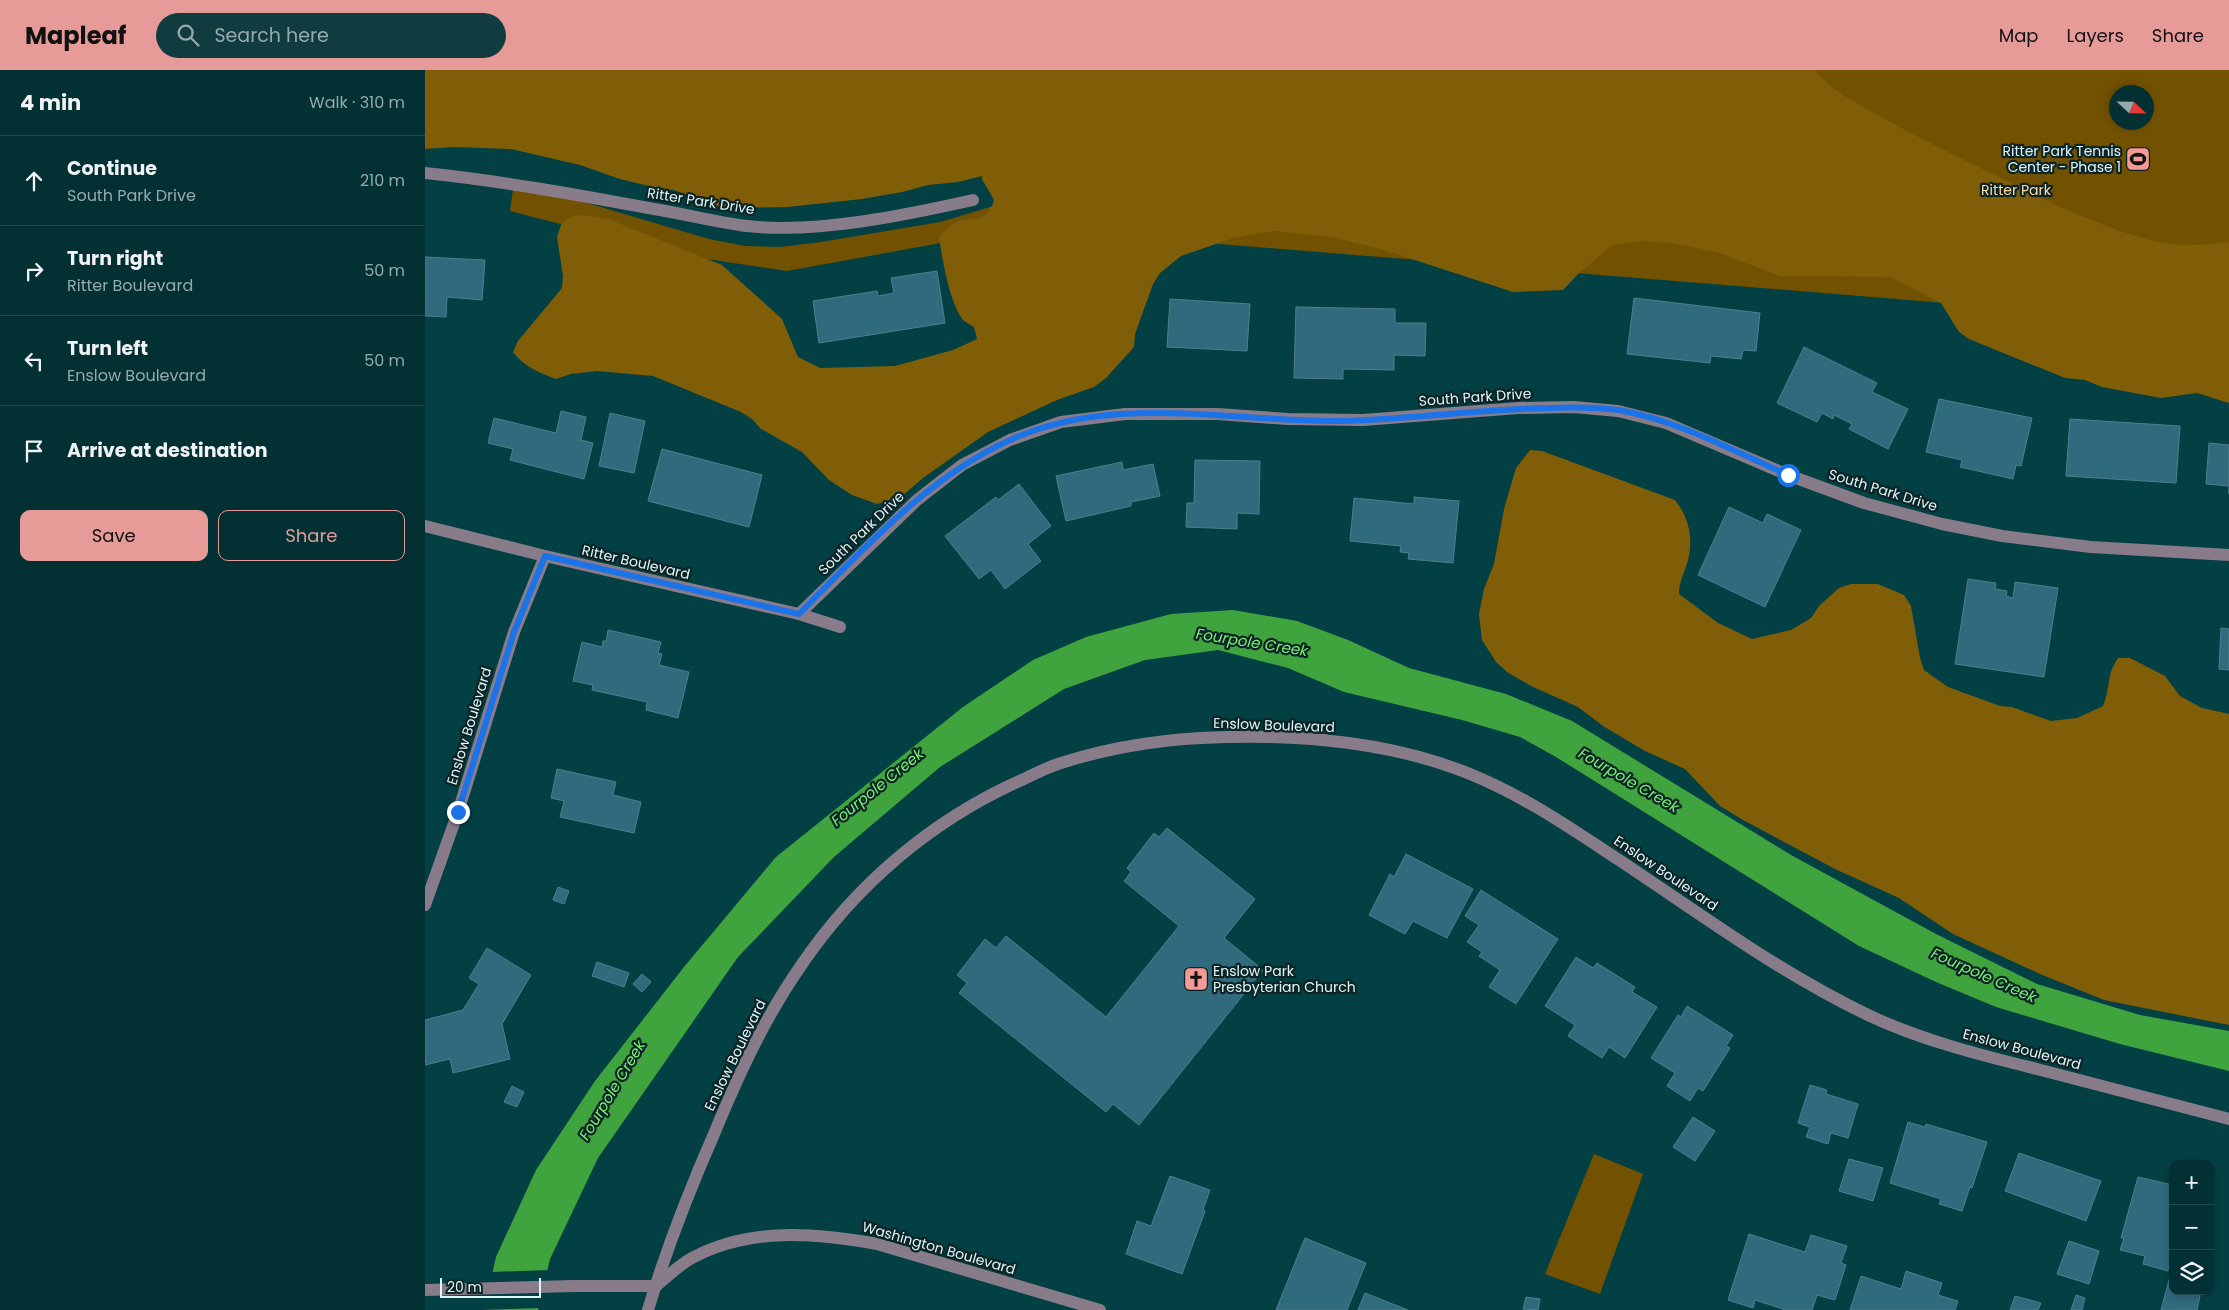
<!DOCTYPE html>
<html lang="en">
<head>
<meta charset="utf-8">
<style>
  body { margin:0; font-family:Poppins,sans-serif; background:#103c3f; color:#f1f3f6 }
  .controls { position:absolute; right:15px; bottom:15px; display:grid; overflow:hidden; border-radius:10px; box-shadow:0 2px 8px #0003 }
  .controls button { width:45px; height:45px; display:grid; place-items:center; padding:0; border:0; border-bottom:1px solid #234b4e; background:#023033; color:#f1f3f6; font:25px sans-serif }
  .compass { position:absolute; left:1684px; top:15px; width:45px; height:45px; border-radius:50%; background:#023033; box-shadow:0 2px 8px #0003; rotate:112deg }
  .scale { position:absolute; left:15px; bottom:12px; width:101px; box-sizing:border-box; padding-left:5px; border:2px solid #dcf7f9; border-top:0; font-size:14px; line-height:18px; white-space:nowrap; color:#dcf7f9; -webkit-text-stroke:4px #0d2325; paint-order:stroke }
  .stop { position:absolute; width:15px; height:15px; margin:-11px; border:4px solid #1a73e8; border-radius:50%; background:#fff }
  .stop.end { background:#1a73e8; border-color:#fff; box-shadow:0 1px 5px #0008 }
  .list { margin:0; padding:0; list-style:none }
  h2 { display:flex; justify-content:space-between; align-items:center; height:65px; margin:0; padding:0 20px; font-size:21px }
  h2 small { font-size:16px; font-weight:400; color:#96a9ac }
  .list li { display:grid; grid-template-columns:32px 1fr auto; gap:15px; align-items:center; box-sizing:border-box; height:90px; padding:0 20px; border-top:1px solid #234b4e }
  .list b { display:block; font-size:19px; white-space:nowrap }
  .list p { margin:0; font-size:16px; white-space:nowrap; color:#96a9ac }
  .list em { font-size:16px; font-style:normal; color:#96a9ac }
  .actions { display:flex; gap:10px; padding:15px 20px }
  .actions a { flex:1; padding:11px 0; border:1px solid #e69b98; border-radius:10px; text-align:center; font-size:18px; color:#e69b98 }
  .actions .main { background:#e69b98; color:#111 }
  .icon { flex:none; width:28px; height:28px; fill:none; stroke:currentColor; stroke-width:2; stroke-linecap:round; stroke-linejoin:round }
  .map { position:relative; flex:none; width:1804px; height:1240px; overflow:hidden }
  header { display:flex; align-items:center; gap:30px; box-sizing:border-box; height:70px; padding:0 25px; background:#e69b98; color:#111 }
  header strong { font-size:24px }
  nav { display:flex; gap:28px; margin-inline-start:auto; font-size:18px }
  .search { width:350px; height:45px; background:#103c3f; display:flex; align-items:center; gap:12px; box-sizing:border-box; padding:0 18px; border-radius:28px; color:#96a9ac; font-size:19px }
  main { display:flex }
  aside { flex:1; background:#023033 }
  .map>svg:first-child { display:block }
  .green { fill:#725201; fill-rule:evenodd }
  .forest { fill:#805e07 }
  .water { fill:#40a43e }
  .pier { fill:#034044 }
  .building { fill:#306a7d; stroke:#507e8f }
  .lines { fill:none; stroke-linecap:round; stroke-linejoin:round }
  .minor { stroke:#897c8a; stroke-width:12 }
  .route { stroke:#1a73e8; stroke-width:6 }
  .labels { text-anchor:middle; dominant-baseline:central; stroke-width:4.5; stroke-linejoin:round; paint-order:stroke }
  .poi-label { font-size:14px; fill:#dcf7f9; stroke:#0d2325; text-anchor:end }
  .park-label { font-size:14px; fill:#fcdea6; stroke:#0d2325 }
  .street-label { font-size:14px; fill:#dcf7f9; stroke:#0d2325 }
  .water-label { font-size:15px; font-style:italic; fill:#7af275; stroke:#0d2325 }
</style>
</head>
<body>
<header>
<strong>Mapleaf</strong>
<div class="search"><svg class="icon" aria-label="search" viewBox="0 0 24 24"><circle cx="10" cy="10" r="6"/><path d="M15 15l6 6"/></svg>Search here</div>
<nav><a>Map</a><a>Layers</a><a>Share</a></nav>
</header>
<main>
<aside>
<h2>4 min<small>Walk · 310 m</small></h2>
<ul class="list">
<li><svg class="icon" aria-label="ahead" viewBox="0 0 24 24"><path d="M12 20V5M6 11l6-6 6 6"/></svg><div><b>Continue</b><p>South Park Drive</p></div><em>210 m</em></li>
<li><svg class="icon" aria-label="right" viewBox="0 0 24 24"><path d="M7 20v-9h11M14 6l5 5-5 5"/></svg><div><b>Turn right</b><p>Ritter Boulevard</p></div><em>50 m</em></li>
<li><svg class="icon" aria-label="left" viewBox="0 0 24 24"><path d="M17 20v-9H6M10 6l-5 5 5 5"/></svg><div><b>Turn left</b><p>Enslow Boulevard</p></div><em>50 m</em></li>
<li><svg class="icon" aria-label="arrive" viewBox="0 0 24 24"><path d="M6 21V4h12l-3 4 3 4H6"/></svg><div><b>Arrive at destination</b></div></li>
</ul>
<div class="actions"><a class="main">Save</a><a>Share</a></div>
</aside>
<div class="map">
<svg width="1804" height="1240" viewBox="0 0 1804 1240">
  <rect width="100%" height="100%" fill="#034044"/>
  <!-- green -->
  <g class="green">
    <path d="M710,0h1094v256l-1206,-98 -236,43 -107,-16 -170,-44 3,-22 64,11 132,39 36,7 35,1 41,-5 119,-20 67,-20zM1692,22h30v30h-30z"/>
    <polygon points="1169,1084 1218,1104 1175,1224 1120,1204"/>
  </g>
  <!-- forest -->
  <g class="forest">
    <path d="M0,0h1390c16,20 39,32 61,44 30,17 60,32 90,47 62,30 121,63 188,80 24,6 51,4 75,1v161l-32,-10 -36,5 -59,-11 -17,-7 -20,-2 -96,-39 -10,-7 -18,-29 -51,-26 -110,-1 -60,-23 -47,-10 -34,-2 -26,4 -34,28 -16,17 -50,2 -132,-43 -50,-12 -58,-6 -40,7 -52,18 -21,17 -7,11 -18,50 -1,13 -28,31 -12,9 -37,13 -69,32 -65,46 -21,18 -25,8 -25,-9 -23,-15 -27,-28 -41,-23 -9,-10 -11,-7 -88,-36 -56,-5 -26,3 -15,5c-18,-7 -32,-12 -43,-27l5,-11 44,-53 1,-12 -6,-39 4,-12 8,-8 12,-2 27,4 114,46 60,54 16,38 22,11 75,-2 58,-16 24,-11 -3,-12c-3,-2 -7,-4 -10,-6 -14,-15 -22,-63 -25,-84 5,-5 11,-13 18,-15 19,-8 29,4 37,-22l-12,-21v-3l-24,6 -30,3 -26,7 -40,7 -75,8 -65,1 -48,-18 -13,-1 -41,-10 -40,-14 -69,-16 -57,-2 -29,2z"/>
    <path d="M1105,380l12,1 133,49c13,16 18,36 14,56 -3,14 -10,24 -10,38l39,29 34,16 39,-9 20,-12 8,-12 20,-18 12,-4h27l26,11 7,11 9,52 4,12 24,17 52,19 12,1 39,14 26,-3 26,-12c8,-19 3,-31 15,-48h12l35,18 15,20 22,12 27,6v311l-125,-25 -64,-26 -87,-40 -54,-36 -64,-29 -92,-49 -23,-14 -35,-37 -40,-18 -42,-25 -25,-19 -47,-21 -24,-14 -11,-10 -14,-22 -3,-26 5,-25 10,-25 10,-55 12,-41z"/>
  </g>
  <!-- water -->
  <polygon class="water" points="808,540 872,551 923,570 984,598 1081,624 1147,651 1366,785 1511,864 1612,914 1715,945 1804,961 1804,1001 1695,974 1571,937 1511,912 1434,876 1131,687 1095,667 1037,650 919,622 863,598 793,580 720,590 639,619 515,697 409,787 313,887 173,1088 125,1189 113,1240 59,1240 71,1187 111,1100 170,1011 259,897 351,787 538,637 608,590 661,567 746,544"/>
  <!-- pier -->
  <polygon class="pier" points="125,1200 116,1238 56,1240 65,1202"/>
  <!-- building -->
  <g class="building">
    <polygon points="0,187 60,190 57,230 22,227 21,247 0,246"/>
    <polygon points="512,201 520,253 394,273 388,231 452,221 453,226 469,223 466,208"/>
    <polygon points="1209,228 1335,243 1331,281 1318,280 1316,289 1286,286 1285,293 1202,284"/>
    <polygon points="745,229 825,234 822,281 742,277"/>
    <polygon points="871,237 970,239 970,253 1001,253 1000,286 969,285 969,300 918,299 918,309 869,308"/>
    <polygon points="1379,277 1452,313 1447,322 1483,339 1463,379 1424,359 1427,354 1409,345 1408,349 1397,343 1392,352 1352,333"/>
    <polygon points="1514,329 1607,348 1596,396 1591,395 1588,409 1535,397 1537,390 1501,382"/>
    <polygon points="136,341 161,347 156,370 168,373 159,409 85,390 88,379 63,373 69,348 131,363"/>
    <polygon points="185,343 220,351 209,403 174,396"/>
    <polygon points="1645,349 1755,356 1751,413 1641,406"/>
    <polygon points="1784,373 1804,375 1804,424 1804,416 1781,414"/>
    <polygon points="237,379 337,405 324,457 223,431"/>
    <polygon points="770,390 835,391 834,444 812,443 812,459 761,457 762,433 769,433"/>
    <polygon points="697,392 698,400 728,394 735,426 706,432 706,436 641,451 631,406"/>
    <polygon points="594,414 626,456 603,474 616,491 580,519 566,500 554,509 520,466 571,427 573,430"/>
    <polygon points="989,427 1034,431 1028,493 983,489 984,483 975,482 976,476 925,471 929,428 989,434"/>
    <polygon points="1304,437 1338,453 1342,444 1376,460 1340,537 1273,505"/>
    <polygon points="1543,509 1571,513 1570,519 1582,521 1581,526 1588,528 1590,512 1633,518 1619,607 1530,594"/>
    <polygon points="1796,558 1804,559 1804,600 1794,599"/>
    <polygon points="183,560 236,572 233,583 237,584 234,595 264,602 253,648 221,640 222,632 167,620 168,615 148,611 157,572 177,577 178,571 181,571"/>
    <polygon points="132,699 191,712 188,725 216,732 209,763 135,747 139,731 126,728"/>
    <polygon points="742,758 830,829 799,868 838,900 714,1055 688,1034 681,1042 534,923 542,913 532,905 560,869 571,878 581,866 681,947 754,856 699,811 706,802 702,798 729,763 734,767"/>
    <polygon points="981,784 1048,819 1022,868 988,851 980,864 944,845 965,804 969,807"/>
    <polygon points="133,817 144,821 139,834 128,830"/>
    <polygon points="1056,820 1133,869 1091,934 1064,917 1075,900 1054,886 1057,882 1042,872 1054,855 1040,846"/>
    <polygon points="62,878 106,905 77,954 85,989 28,1003 25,989 0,995 0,950 38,940 54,914 44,908"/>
    <polygon points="1151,887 1168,898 1172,893 1210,917 1207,922 1232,937 1200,988 1184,977 1177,988 1143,966 1150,955 1120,936"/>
    <polygon points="172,892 204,903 199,917 167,906"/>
    <polygon points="217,904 226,912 217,922 208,914"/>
    <polygon points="1262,936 1308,965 1301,976 1305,978 1278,1021 1273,1018 1265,1031 1242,1016 1250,1003 1226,988 1253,945 1256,947"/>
    <polygon points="1385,1015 1402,1020 1401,1024 1433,1034 1423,1068 1406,1063 1403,1074 1381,1067 1385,1057 1373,1053"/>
    <polygon points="87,1016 99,1022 92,1037 79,1032"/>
    <polygon points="1268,1047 1290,1061 1270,1091 1248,1077"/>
    <polygon points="1483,1052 1500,1057 1501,1054 1562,1072 1547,1118 1545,1117 1537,1141 1514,1134 1516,1129 1465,1113"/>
    <polygon points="1594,1083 1676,1111 1661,1151 1580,1121"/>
    <polygon points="1424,1089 1458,1098 1448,1131 1414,1121"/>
    <polygon points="745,1106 785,1120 778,1140 780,1141 757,1204 701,1184 712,1151 726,1156"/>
    <polygon points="1713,1107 1748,1115 1748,1181 1743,1201 1718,1194 1720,1186 1695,1180 1699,1168 1696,1168"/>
    <polygon points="1324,1164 1380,1182 1386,1165 1422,1176 1416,1193 1421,1195 1410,1230 1392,1225 1387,1240 1361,1240 1330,1230 1328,1238 1303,1230"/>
    <polygon points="880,1168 941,1193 922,1240 851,1240"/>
    <polygon points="1644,1171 1674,1181 1664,1214 1632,1204"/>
    <polygon points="1481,1201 1517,1213 1513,1225 1533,1231 1530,1240 1425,1240 1436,1206 1476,1219"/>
    <polygon points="1745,1206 1748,1207 1748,1221 1776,1221 1772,1240 1736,1240"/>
    <polygon points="940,1223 983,1240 933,1240"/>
    <polygon points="1651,1225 1660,1228 1657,1240 1646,1240"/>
    <polygon points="1590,1226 1616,1233 1613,1240 1585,1240"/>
    <polygon points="1101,1227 1115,1229 1113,1240 1098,1239"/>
  </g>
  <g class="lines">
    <!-- minor -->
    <g class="minor">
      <path d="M0,103c77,8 153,22 229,36 31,5 62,13 93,17 69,8 159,-11 226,-26"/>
      <polyline points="0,456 120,486 374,544 415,557"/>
      <polyline points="374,544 492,430 537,395 585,370 636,352 700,344 792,344 863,349 938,350 1093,338 1149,337 1193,341 1241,353 1363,405 1439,433 1517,454 1577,466 1666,477 1804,485"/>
      <polyline points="0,835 33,742 89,562 120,486"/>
      <path d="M231,1216c11,-9 23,-21 36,-28 58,-31 123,-25 185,-14l223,66"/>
      <polyline points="0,1220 149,1216 231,1216"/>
      <path d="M223,1240c18,-60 41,-119 66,-176 24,-58 50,-115 86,-167 56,-83 133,-148 224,-188 12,-6 24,-12 37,-16 53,-17 110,-25 166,-26 81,-2 167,6 243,37 52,21 99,53 146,84 82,54 162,114 252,157 53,25 112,40 169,54 64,17 128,33 192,50"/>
    </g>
  </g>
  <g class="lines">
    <!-- route -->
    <path class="route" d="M33,742l56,-180 31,-76 254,58c64,-64 127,-136 211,-174 112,-51 238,-13 356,-20 61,-3 121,-11 182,-12 23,-1 47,-1 70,2 59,10 116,41 170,65"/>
  </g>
  <!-- icons -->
  <defs>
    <symbol id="stadium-square" viewBox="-11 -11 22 22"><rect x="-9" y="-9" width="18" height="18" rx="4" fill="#f59b97" stroke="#0d2325"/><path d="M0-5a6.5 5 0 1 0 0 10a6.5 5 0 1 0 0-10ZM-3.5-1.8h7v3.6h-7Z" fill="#111"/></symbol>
    <symbol id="church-square" viewBox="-11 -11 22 22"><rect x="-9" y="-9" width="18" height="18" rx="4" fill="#f59b97" stroke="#0d2325"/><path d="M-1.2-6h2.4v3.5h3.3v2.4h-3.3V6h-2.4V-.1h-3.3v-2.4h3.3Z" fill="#111"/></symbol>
  </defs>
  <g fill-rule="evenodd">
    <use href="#stadium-square" x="1699" y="75" width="28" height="28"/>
    <use href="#church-square" x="757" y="895" width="28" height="28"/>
  </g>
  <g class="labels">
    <!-- poi labels -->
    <g class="poi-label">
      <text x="1696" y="81">Ritter Park Tennis<tspan x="1696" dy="16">Center - Phase 1</tspan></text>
      <text x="788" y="901" text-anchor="start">Enslow Park<tspan x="788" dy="16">Presbyterian Church</tspan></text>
    </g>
    <!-- park labels -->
    <g class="park-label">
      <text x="1591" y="120">Ritter Park</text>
    </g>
    <!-- street labels -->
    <g class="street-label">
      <text transform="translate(276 131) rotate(9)">Ritter Park Drive</text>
      <text transform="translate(1050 327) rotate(-4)">South Park Drive</text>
      <text transform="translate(1458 420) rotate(17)">South Park Drive</text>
      <text transform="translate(436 463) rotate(-44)">South Park Drive</text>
      <text transform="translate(211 492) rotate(13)">Ritter Boulevard</text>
      <text transform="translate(849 655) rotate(2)">Enslow Boulevard</text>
      <text transform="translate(44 656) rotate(-73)">Enslow Boulevard</text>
      <text transform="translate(1241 803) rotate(34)">Enslow Boulevard</text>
      <text transform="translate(1597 979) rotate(15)">Enslow Boulevard</text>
      <text transform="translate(310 985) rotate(-64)">Enslow Boulevard</text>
      <text transform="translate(514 1178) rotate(16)">Washington Boulevard</text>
    </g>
    <!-- water labels -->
    <g class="water-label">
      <text transform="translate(827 572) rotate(9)">Fourpole Creek</text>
      <text transform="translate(1204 710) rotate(30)">Fourpole Creek</text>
      <text transform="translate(452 717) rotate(-39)">Fourpole Creek</text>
      <text transform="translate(1559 905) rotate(24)">Fourpole Creek</text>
      <text transform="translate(187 1020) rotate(-59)">Fourpole Creek</text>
    </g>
  </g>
</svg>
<div class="controls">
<button>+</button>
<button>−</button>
<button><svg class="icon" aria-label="layers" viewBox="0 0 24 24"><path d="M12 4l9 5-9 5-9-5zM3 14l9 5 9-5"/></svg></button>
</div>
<svg class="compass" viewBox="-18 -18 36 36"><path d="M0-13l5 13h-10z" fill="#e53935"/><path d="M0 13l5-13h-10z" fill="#96a9ac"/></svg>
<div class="scale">20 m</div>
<div class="stop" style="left:1363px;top:405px"></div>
<div class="stop end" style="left:33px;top:742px"></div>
</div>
</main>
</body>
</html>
